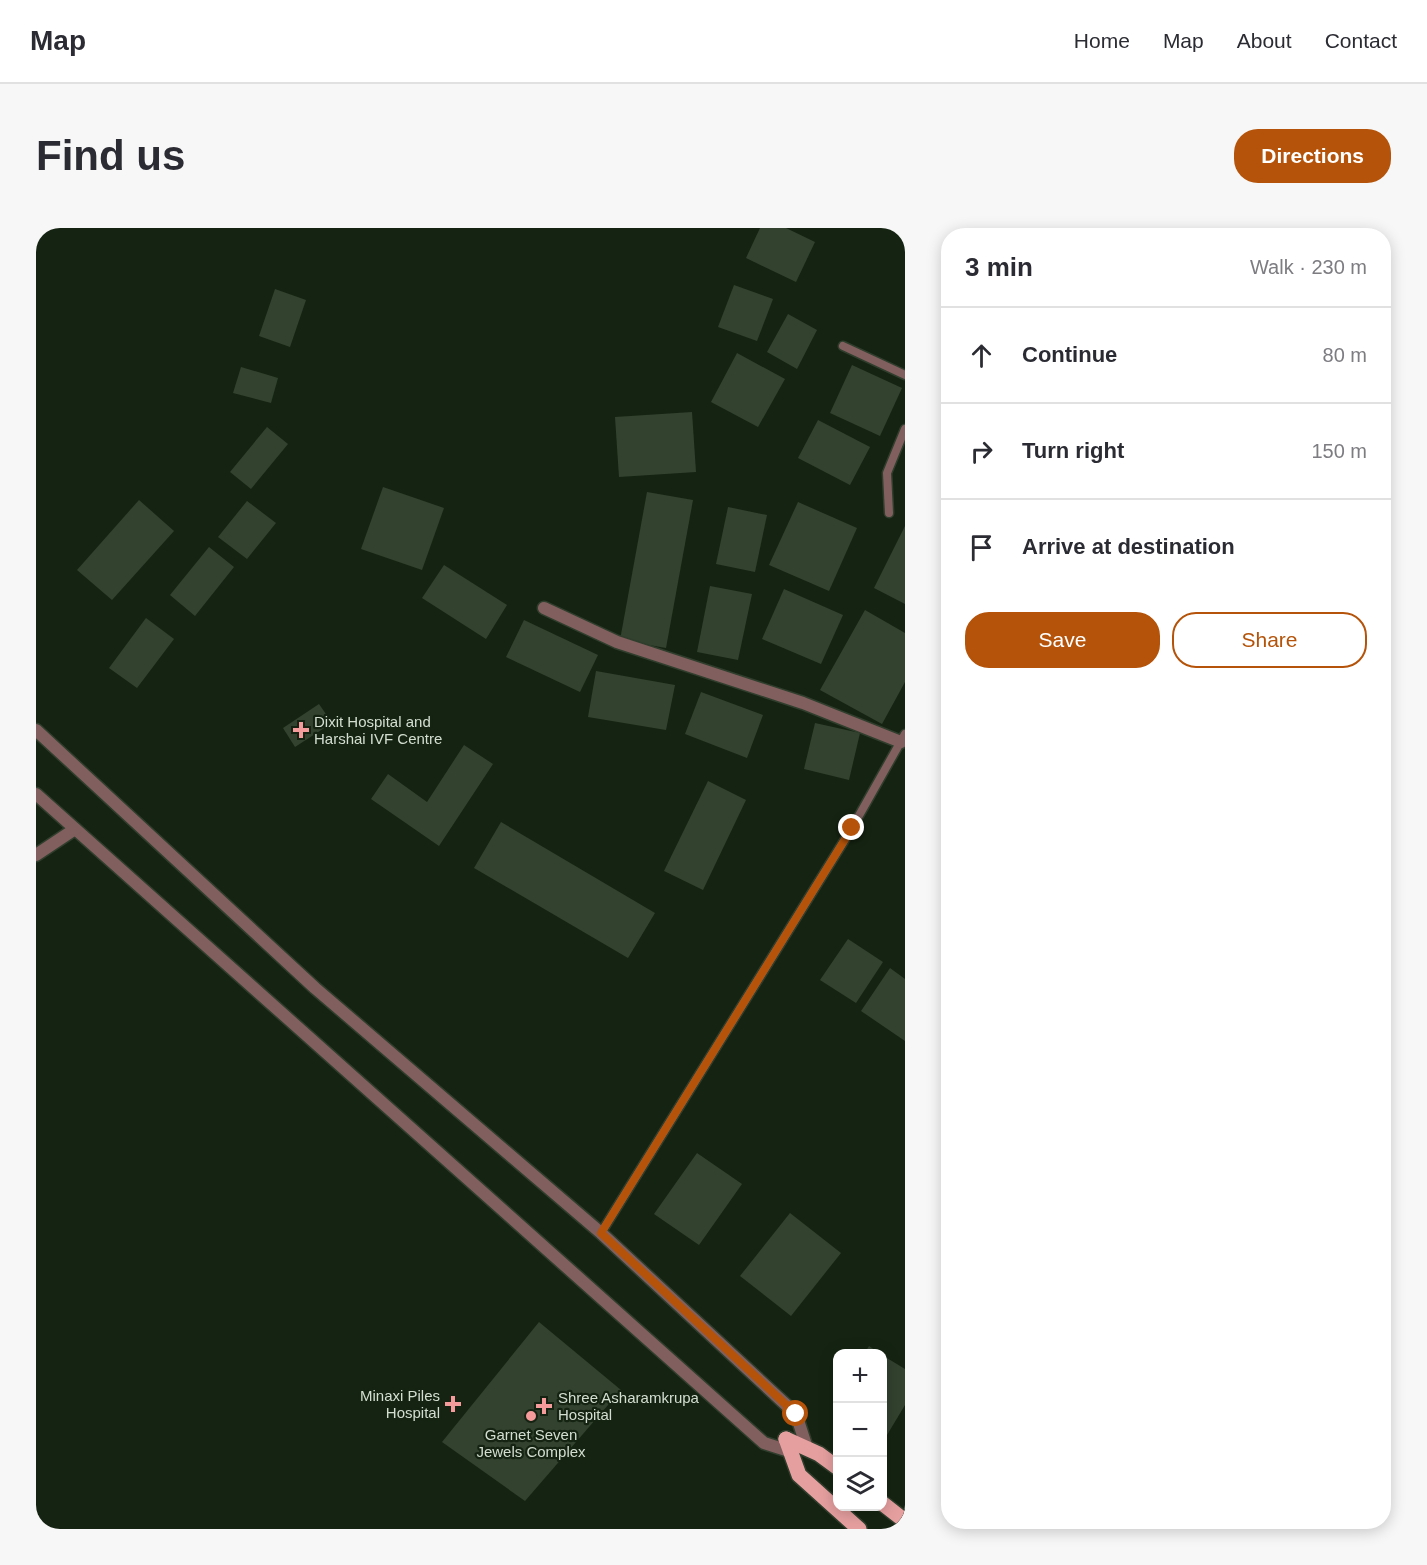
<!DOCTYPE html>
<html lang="en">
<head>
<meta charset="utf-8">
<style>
  body { margin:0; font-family:Helvetica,sans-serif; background:#f7f7f7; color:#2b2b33 }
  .controls { position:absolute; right:18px; bottom:18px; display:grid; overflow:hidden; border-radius:12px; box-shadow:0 3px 15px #0003 }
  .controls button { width:54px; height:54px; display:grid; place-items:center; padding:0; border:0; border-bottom:2px solid #e1e1e2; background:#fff; color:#2b2b33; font:30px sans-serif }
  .stop { position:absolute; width:18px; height:18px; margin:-14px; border:4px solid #b45309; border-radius:50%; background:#fff }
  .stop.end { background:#b45309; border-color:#fff; box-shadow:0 2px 6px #0008 }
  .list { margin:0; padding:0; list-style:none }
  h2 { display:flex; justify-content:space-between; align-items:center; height:78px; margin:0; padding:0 24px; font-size:26px }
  h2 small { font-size:20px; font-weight:400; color:#7c7c81 }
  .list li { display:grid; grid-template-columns:39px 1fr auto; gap:18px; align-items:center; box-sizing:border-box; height:96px; padding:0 24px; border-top:2px solid #e1e1e2 }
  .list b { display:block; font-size:22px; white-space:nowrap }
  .list em { font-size:20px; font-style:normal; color:#7c7c81 }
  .actions { display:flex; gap:12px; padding:18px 24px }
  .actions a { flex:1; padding:14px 0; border:2px solid #b45309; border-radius:24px; text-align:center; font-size:21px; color:#b45309 }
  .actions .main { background:#b45309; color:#fff }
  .icon { flex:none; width:33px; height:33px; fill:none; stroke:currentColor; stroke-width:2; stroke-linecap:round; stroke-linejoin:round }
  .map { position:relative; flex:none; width:869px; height:1301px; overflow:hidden; border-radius:24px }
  header { display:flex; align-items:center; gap:36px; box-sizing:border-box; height:84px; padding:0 30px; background:#fff; border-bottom:2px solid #e1e1e2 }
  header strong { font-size:28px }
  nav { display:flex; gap:33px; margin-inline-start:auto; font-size:21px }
  .intro { display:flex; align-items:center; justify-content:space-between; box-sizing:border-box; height:144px; padding:0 36px }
  h1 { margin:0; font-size:42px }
  .button { padding:15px 27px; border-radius:24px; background:#b45309; color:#fff; font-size:21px; font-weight:700 }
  main { display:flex; gap:36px; padding:0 36px }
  aside { flex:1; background:#fff; border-radius:24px; box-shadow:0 3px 15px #0003 }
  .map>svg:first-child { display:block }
  .building { fill:#32422f }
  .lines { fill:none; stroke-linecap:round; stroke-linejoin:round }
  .lane-casing { stroke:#303e2d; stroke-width:11 }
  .street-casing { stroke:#303e2d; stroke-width:15 }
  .primary-casing { stroke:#303e2d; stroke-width:18 }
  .lane { stroke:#815f5f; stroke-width:8 }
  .street { stroke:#815f5f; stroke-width:12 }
  .primary { stroke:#e69f9f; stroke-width:15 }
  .route { stroke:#b45309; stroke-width:8 }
  .poi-dot { fill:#f59b9c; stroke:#152412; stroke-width:2 }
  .labels { text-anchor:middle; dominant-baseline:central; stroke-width:4.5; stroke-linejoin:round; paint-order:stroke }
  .poi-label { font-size:15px; fill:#d3ded1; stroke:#152412; text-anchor:start }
</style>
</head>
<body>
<header>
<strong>Map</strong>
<nav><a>Home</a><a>Map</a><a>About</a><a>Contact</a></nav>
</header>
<div class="intro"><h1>Find us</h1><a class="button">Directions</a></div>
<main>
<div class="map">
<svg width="869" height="1301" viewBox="0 0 869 1301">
  <rect width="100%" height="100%" fill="#152412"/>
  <!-- building -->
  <g class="building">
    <polygon points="724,0 750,0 779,14 760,54 710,30"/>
    <polygon points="698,57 737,71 721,113 682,99"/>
    <polygon points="239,61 270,72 254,119 223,108"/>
    <polygon points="752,86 781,102 761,141 731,124"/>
    <polygon points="701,125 749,151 722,199 675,174"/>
    <polygon points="816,137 866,160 844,208 794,185"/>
    <polygon points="205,139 242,150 235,175 197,165"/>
    <polygon points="656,184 660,244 583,249 579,189"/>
    <polygon points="782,192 834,219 814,257 762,230"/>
    <polygon points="231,199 252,216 215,261 194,244"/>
    <polygon points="347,259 408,280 386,342 325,321"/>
    <polygon points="611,264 657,272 630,420 584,412"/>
    <polygon points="103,272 138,303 76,372 41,342"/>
    <polygon points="211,273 240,295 211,331 182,309"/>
    <polygon points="762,274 821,300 793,363 733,337"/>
    <polygon points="692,279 731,287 719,344 680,336"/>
    <polygon points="869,298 869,376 838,360"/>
    <polygon points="173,319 198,339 159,388 134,367"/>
    <polygon points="408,337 471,377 450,411 386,370"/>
    <polygon points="674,358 716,366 702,432 661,424"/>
    <polygon points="748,361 807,387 785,436 726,411"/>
    <polygon points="829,382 869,405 869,454 846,496 784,462"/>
    <polygon points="110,390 138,411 101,460 73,440"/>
    <polygon points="488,392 562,427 544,464 470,429"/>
    <polygon points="560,443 639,457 630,502 552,489"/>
    <polygon points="665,464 727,487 711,530 649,506"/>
    <polygon points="283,476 296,495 259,519 247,500"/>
    <polygon points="779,495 824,505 813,552 768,541"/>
    <polygon points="428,517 457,536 403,618 335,571 352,546 391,574"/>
    <polygon points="672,553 710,572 667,662 628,643"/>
    <polygon points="465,594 619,685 592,730 438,640"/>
    <polygon points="812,711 847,734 820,775 784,752"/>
    <polygon points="854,740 869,751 869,813 825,783"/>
    <polygon points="661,925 706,956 663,1017 618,986"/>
    <polygon points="754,985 805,1025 755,1088 704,1048"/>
    <polygon points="503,1094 585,1162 489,1273 406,1214"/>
    <polygon points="833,1118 845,1126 828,1126"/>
    <polygon points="846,1127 869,1141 869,1177 851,1207 846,1204"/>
  </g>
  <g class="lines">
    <defs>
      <g id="lane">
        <polyline points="807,118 869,147"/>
        <polyline points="853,285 851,245 869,201"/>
        <polyline points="565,1005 816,600 869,506"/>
      </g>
      <g id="street">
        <polyline points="508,380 581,414 767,475 865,514"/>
        <polyline points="0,502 279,760 565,1005 760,1186 771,1220"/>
        <polyline points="0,566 728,1215 753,1223"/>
        <polyline points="0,627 39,601"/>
      </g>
      <g id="primary">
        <polyline points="750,1211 763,1247 823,1301"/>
        <polyline points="750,1211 783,1226 802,1240"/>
        <polyline points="846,1275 869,1293"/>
      </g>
    </defs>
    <!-- lane casing -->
    <use href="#lane" class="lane-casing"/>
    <!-- street casing -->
    <use href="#street" class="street-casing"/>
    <!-- primary casing -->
    <use href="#primary" class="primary-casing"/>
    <!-- lane -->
    <use href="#lane" class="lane"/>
    <!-- street -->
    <use href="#street" class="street"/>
    <!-- primary -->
    <use href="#primary" class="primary"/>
  </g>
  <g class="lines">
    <!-- route -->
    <polyline class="route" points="760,1186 565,1005 816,600"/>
  </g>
  <!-- markers -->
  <g class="poi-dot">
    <path d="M262 493h6v6h6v6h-6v6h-6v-6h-6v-6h6z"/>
    <path d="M414 1167h6v6h6v6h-6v6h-6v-6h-6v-6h6z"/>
    <path d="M505 1169h6v6h6v6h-6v6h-6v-6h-6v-6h6z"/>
    <circle cx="495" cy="1188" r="6"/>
  </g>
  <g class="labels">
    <!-- poi labels -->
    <g class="poi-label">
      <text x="278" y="493">Dixit Hospital and<tspan x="278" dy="17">Harshai IVF Centre</tspan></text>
      <text x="404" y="1167" text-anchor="end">Minaxi Piles<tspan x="404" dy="17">Hospital</tspan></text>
      <text x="522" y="1169">Shree Asharamkrupa<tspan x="522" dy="17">Hospital</tspan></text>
      <text x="495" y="1206" text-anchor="middle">Garnet Seven<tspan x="495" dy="17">Jewels Complex</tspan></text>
    </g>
  </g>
</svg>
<div class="controls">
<button>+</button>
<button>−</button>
<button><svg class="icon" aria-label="layers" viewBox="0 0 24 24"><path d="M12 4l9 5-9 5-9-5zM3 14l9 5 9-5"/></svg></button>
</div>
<div class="stop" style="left:760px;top:1186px"></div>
<div class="stop end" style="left:816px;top:600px"></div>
</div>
<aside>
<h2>3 min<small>Walk · 230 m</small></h2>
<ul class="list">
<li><svg class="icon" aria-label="ahead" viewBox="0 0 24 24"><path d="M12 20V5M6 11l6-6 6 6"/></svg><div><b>Continue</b></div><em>80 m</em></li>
<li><svg class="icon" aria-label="right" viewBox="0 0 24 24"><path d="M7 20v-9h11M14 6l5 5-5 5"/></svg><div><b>Turn right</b></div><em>150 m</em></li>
<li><svg class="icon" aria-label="arrive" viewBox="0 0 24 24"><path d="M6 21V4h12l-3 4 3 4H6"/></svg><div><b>Arrive at destination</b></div></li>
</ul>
<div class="actions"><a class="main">Save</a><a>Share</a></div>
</aside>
</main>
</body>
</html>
